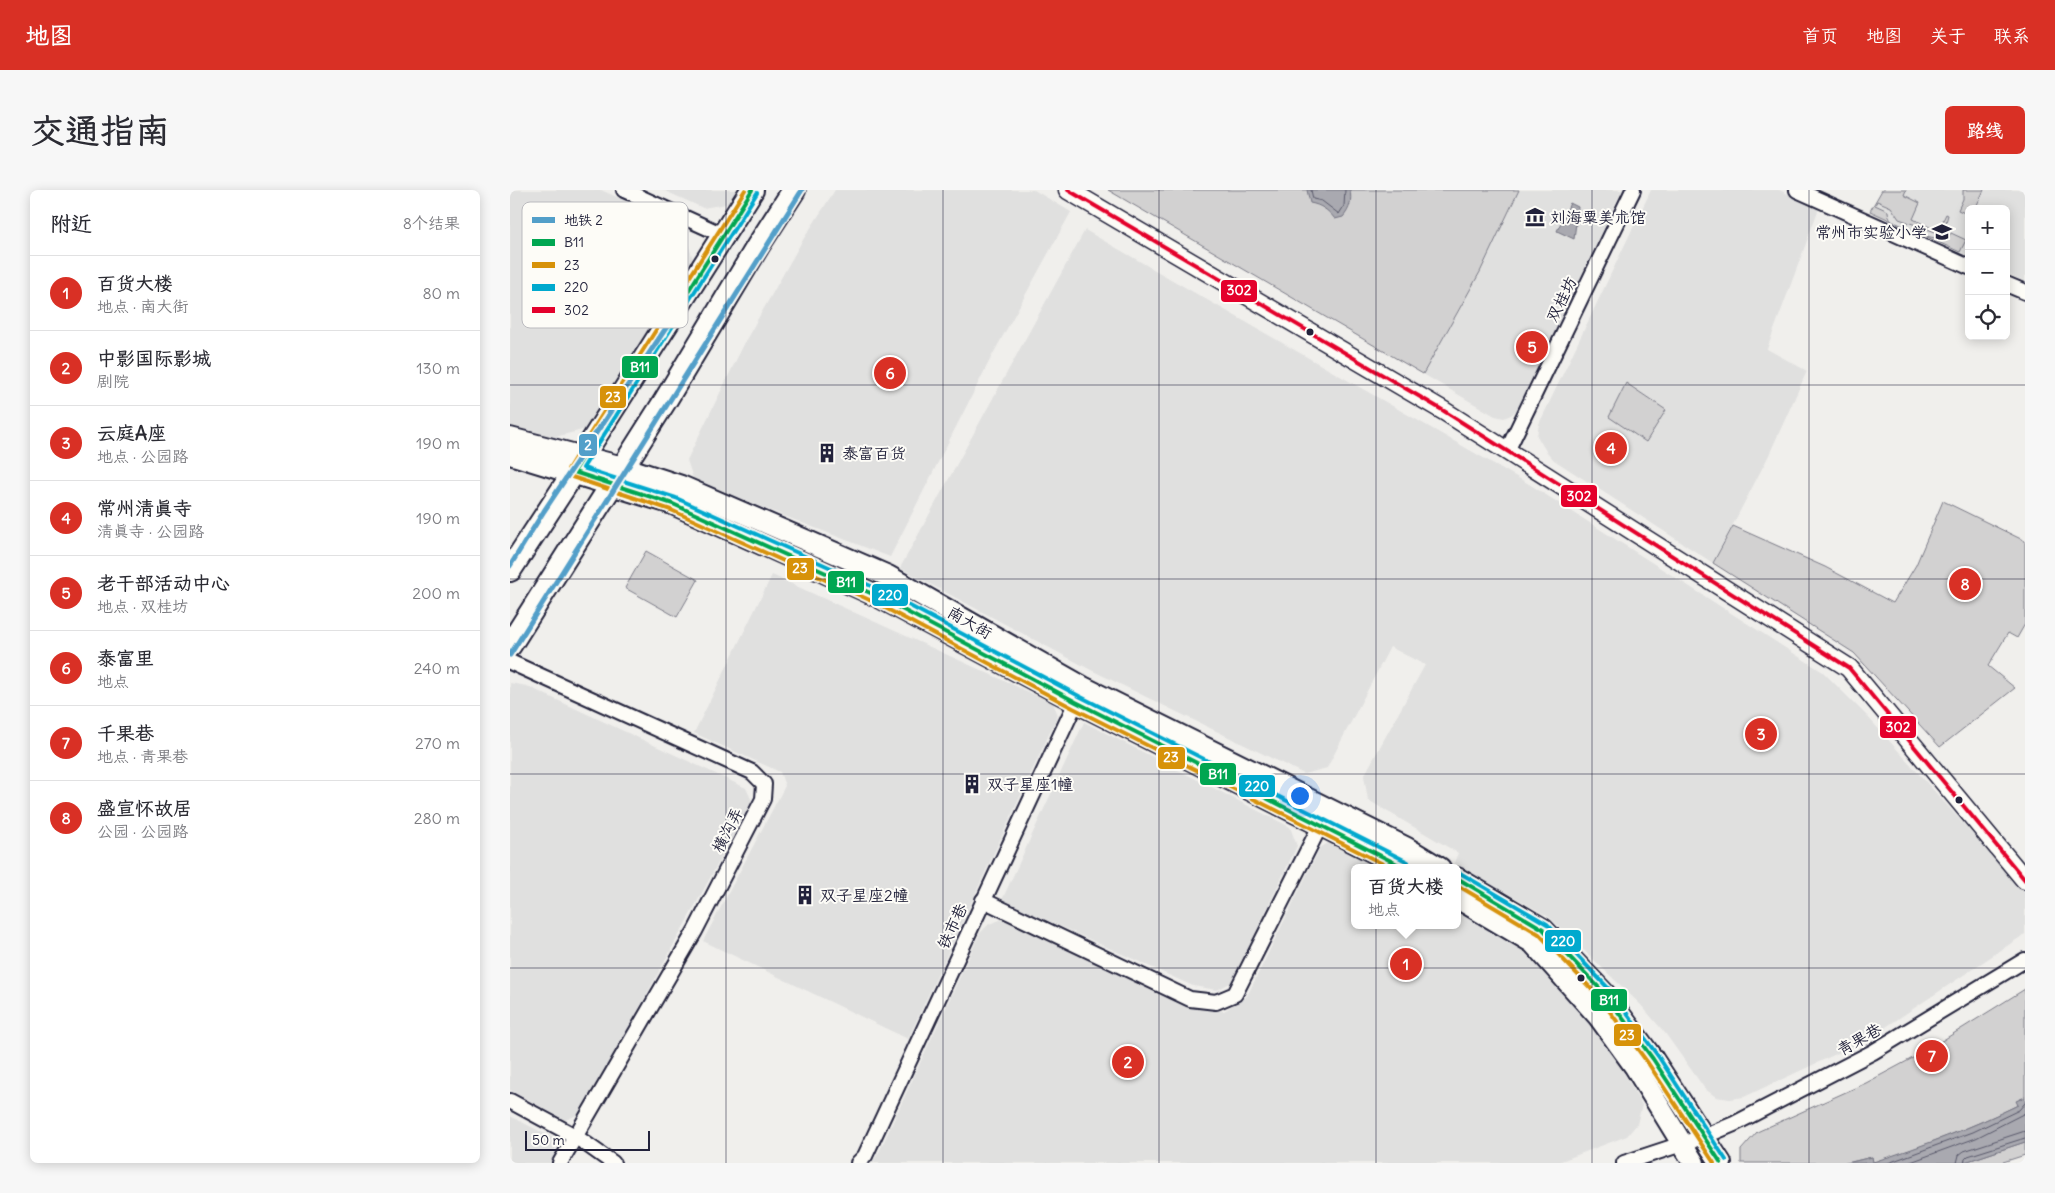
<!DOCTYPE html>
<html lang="zh">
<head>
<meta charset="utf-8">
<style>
  body { margin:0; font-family:Delius,"LXGW WenKai TC",sans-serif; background:#f7f7f7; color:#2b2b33 }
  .controls { position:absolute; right:15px; top:15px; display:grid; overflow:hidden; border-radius:8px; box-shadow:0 2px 12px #0003 }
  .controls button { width:45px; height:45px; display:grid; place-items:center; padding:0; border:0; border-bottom:1px solid #e1e1e2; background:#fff; color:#2b2b33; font:25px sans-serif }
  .scale { position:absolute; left:15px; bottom:12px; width:125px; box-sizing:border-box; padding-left:5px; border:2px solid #22223b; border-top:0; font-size:14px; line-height:18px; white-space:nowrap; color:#22223b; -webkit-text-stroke:4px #fdfcf7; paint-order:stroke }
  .you { position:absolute; left:789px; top:605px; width:18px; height:18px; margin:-12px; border:4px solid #fff; border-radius:50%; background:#1a73e8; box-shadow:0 0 0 8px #1a73e833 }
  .badge { display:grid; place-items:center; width:32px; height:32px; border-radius:50%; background:#d93025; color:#fff; font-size:16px; font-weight:700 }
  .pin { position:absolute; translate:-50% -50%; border:2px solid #fff; box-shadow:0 1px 5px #0006 }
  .popup { position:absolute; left:841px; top:674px; width:110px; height:65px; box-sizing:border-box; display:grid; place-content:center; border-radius:8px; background:#fff; filter:drop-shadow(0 1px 4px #0005); font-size:16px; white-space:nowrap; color:#7c7c81 }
  .popup b { font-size:19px; color:#2b2b33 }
  .popup::after { content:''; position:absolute; left:50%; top:100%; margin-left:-10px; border:10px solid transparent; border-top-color:#fff }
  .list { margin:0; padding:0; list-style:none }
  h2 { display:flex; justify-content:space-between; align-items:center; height:65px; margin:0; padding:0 20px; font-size:21px }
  h2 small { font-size:16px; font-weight:400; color:#7c7c81 }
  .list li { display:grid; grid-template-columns:32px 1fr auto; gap:15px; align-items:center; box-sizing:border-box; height:75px; padding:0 20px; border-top:1px solid #e1e1e2 }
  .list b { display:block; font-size:19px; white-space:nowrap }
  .list p { margin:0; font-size:16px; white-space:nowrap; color:#7c7c81 }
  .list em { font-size:16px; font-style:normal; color:#7c7c81 }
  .icon { flex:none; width:28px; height:28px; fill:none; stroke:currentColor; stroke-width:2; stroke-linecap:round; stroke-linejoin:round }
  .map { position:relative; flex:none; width:1515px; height:973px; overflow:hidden; border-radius:8px }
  header { display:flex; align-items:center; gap:30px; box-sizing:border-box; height:70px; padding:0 25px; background:#d93025; color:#fff }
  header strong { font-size:24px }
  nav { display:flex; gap:28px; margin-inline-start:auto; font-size:18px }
  .intro { display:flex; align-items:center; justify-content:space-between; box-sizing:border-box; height:120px; padding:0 30px }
  h1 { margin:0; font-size:35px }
  .button { padding:12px 22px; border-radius:8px; background:#d93025; color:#fff; font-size:18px; font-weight:700 }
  main { display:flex; gap:30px; padding:0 30px }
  aside { flex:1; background:#fff; border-radius:8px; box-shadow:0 2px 12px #0003 }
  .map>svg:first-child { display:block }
  .built { fill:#e0e0df; fill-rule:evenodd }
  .green { fill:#d2d1d1; stroke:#7a7a86 }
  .water { fill:#a9a9b0; stroke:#737381 }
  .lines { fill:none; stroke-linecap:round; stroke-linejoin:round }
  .shore { stroke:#58586a; stroke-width:1 }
  .minor-casing { stroke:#22223b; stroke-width:18 }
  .tertiary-casing { stroke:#22223b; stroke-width:21 }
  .secondary-casing { stroke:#22223b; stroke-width:24 }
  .primary-casing { stroke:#22223b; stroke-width:26 }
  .minor { stroke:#fdfcf7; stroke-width:14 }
  .tertiary { stroke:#fdfcf7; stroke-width:18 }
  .secondary { stroke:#fdfcf7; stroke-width:20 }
  .primary { stroke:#fdfcf7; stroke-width:22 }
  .bus-1-casing { stroke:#fdfcf7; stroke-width:8 }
  .bus-2-casing { stroke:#fdfcf7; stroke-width:8 }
  .bus-3-casing { stroke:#fdfcf7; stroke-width:8 }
  .bus-4-casing { stroke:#fdfcf7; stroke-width:8 }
  .bus-1 { stroke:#00a651; stroke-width:4 }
  .bus-2 { stroke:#d79209; stroke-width:4 }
  .bus-3 { stroke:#00a9ce; stroke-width:4 }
  .bus-4 { stroke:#e4002b; stroke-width:4 }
  .metro-1-casing { stroke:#fdfcf7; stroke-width:9 }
  .metro-1 { stroke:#529fc9; stroke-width:5 }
  .grid { fill:none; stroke:#22223b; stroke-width:1; stroke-opacity:0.55 }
  .bus-dot { fill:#22223b; stroke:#fdfcf7; stroke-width:2 }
  .labels { text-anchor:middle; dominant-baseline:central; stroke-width:4; stroke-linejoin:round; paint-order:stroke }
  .poi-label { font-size:16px; fill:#22223b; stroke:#fdfcf7; text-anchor:start }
  .street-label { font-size:16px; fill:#22223b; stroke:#fdfcf7 }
  .key { fill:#fdfcf7; stroke:#bbbbbf; stroke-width:1 }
  .key-label { font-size:14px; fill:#22223b }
  .line-badge { stroke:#fdfcf7; stroke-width:2 }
  .badge-label { font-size:14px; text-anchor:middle; font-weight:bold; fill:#fff }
</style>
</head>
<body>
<header>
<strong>地图</strong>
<nav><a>首页</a><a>地图</a><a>关于</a><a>联系</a></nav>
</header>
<div class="intro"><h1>交通指南</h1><a class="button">路线</a></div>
<main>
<aside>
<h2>附近<small>8个结果</small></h2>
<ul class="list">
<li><span class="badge">1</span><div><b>百货大楼</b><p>地点 · 南大街</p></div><em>80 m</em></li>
<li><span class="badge">2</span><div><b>中影国际影城</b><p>剧院</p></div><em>130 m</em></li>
<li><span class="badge">3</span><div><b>云庭A座</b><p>地点 · 公园路</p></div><em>190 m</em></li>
<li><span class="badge">4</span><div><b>常州清真寺</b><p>清真寺 · 公园路</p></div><em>190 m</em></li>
<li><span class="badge">5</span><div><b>老干部活动中心</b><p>地点 · 双桂坊</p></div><em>200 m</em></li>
<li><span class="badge">6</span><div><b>泰富里</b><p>地点</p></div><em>240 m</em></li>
<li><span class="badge">7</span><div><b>千果巷</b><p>地点 · 青果巷</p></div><em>270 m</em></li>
<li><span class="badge">8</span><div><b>盛宣怀故居</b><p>公园 · 公园路</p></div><em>280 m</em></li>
</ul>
</aside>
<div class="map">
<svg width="1515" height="973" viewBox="0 0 1515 973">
  <rect width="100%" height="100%" fill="#f0efec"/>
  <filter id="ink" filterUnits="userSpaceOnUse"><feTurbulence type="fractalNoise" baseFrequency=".02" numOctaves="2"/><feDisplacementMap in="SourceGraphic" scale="10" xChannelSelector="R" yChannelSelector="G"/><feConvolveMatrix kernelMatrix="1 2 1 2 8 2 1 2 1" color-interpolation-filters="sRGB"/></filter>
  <g filter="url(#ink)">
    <!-- built -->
    <g class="built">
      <polygon points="0,0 91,0 172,36 183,69 76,239 45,247 0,236"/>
      <polygon points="153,0 230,0 222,13 193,18"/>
      <polygon points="325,0 524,0 561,22 483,164 380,367 184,291 177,270 237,148 291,53"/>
      <polygon points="1009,0 1112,0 1009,218 1001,225 994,228 985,226 913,184 970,82"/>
      <path d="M1141,0h128l40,18 -52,141 40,22 -39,86 -55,106 -159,-103 -8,-9 -9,-15 2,-12zM1116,193l40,27 -20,31 -11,-7z"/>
      <polygon points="1372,0 1515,0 1515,92 1496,83 1496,19 1459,19 1459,66 1360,21"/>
      <polygon points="575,40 1019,294 1313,482 1357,526 1515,702 1515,744 1358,849 1234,907 1220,909 1206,907 1195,899 1155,843 1130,814 1039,727 944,673 948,663 858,610 854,586 915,475 880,457 817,578 794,584 581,480 390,378"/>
      <polygon points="262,385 543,513 548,525 398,849 193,751 275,596 270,582 184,543"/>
      <polygon points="0,493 17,496 236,598 242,611 72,923 55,930 0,900"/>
      <polygon points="574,532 780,637 787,656 722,792 707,800 683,796 492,710"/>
      <polygon points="818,653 826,653 877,678 845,678 845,735 947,735 947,717 1018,761 1095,849 1132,915 1127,934 1117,946 1046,973 362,973 369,962 470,743 479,734 493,729 685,818 714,821 737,806 810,658"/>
      <polygon points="0,926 43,948 47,968 44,973 0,973"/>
    </g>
    <!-- green -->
    <g class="green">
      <polygon points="598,0 1009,0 970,82 913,184"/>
      <path d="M1372,0h24l-2,5 16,8 -7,16 25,12 8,-17 2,1 -3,11 2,5 -2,3h-4l-42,-15 -8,-12 -14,-6 -2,4 13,6c0,4 1,8 5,11 10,8 42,19 55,16l3,-5 15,7 -6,12 -90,-41z"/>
      <polygon points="1453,0 1474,0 1465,19 1459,19 1459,25 1448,20 1453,9"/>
      <polygon points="1116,193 1156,220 1136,252 1099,227"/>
      <polygon points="1433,311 1515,351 1515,434 1507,448 1498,443 1478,476 1505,498 1430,557 1344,463 1203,373 1223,336 1315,377 1383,413 1406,375"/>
      <polygon points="136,361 188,390 167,427 115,398"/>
      <path d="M1515,799v108l-8,4 1,4c-47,23 -95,41 -145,58l-1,-6 -25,6h-106v-13l16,-18 109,-49 58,-31z"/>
      <polygon points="1515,952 1515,965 1490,973 1452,973"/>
    </g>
    <!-- water -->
    <g class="water">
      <path d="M797,0h43c2,10 0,19 -7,27l-8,2c-7,-9 -14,-14 -25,-16z"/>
      <polygon points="1060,13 1068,17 1064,49 1047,41"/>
      <path d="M1515,907v45l-63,21h-115l25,-6 1,5c50,-16 98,-34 145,-57l-2,-4z"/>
    </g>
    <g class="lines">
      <!-- shore -->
      <g class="shore">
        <polyline points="801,0 803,9 812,11 829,24 834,16 835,0"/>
        <polyline points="1378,973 1463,942 1509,920 1515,913"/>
        <polyline points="1398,973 1466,948 1515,923"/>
        <polyline points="1447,973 1449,965 1454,961 1515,941"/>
        <polyline points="1454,973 1455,969 1458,966 1515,948"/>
      </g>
      <defs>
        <g id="minor">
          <polyline points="114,0 213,45"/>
          <polyline points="1287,0 1459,77"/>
          <polyline points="1496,94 1515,102"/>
          <polyline points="997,261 1123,0"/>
          <polyline points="0,472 242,582 254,594 253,609 185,741 50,973"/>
          <polyline points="473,710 680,809 706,812 725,804 814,628"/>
          <polyline points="0,911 65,946 103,973"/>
          <polyline points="348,973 355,966 566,512"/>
          <polyline points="1114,973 1193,947 1224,934 1363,862 1515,770"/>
        </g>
        <polyline id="tertiary" points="558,0 934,221 1339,478 1515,690"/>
        <g id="secondary">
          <polyline points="0,248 113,277 171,296 378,386 573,497 897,658 930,678"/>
          <polyline points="0,264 163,314 367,406 566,512 895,678"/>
          <polyline points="947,688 1033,739 1094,803 1143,869 1211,973"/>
          <polyline points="947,708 1023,753 1088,826 1125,877 1184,973"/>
        </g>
        <g id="primary">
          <polyline points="0,380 64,282 81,253 242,0"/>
          <polyline points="0,455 155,211 248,56 284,0"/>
        </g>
      </defs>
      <!-- minor casing -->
      <use href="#minor" class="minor-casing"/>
      <!-- tertiary casing -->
      <use href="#tertiary" class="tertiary-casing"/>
      <!-- secondary casing -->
      <use href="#secondary" class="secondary-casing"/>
      <!-- primary casing -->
      <use href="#primary" class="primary-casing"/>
      <!-- minor -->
      <use href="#minor" class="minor"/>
      <!-- tertiary -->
      <use href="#tertiary" class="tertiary"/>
      <!-- secondary -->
      <use href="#secondary" class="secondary"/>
      <!-- primary -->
      <use href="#primary" class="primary"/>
      <defs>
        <g id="bus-1">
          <polyline points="242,0 64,282 163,314 367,406 566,512 895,678"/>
          <polyline points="947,688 1033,739 1094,803 1143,869 1211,973"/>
        </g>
        <g id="bus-2">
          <polyline points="235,0 76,250 58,279 59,286 161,320 364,412 563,518 881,678"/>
          <polyline points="947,695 1029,744 1089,807 1138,873 1204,973"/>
        </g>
        <g id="bus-3">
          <polyline points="247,3 73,278 166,308 370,400 569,506 898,672"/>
          <polyline points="950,683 1037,734 1099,799 1148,866 1216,970"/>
        </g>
        <polyline id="bus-4" points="558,0 934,221 1339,478 1515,690"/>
      </defs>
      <!-- bus-1 casing -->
      <use href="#bus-1" class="bus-1-casing"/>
      <!-- bus-2 casing -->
      <use href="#bus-2" class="bus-2-casing"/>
      <!-- bus-3 casing -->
      <use href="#bus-3" class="bus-3-casing"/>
      <!-- bus-4 casing -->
      <use href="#bus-4" class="bus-4-casing"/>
      <!-- bus-1 -->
      <use href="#bus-1" class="bus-1"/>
      <!-- bus-2 -->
      <use href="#bus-2" class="bus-2"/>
      <!-- bus-3 -->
      <use href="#bus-3" class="bus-3"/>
      <!-- bus-4 -->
      <use href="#bus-4" class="bus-4"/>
      <defs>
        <g id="metro-1">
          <polyline points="0,376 34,321 158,135"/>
          <polyline points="0,465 292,0"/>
        </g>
      </defs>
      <!-- metro-1 casing -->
      <use href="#metro-1" class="metro-1-casing"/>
      <!-- metro-1 -->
      <use href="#metro-1" class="metro-1"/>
    </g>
  </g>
  <!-- grid -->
  <path class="grid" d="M216,0v973M433,0v973M649,0v973M866,0v973M1082,0v973M1299,0v973M0,195h1515M0,389h1515M0,584h1515M0,778h1515"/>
  <!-- icons -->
  <defs>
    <symbol id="museum-bare" viewBox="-9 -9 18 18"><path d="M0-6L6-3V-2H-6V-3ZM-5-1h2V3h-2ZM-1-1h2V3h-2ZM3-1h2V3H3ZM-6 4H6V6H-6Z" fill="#22223b" stroke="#fdfcf7" stroke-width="2.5" paint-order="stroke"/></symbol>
    <symbol id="school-bare" viewBox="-9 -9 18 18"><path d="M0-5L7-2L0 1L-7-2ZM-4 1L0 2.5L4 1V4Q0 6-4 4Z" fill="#22223b" stroke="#fdfcf7" stroke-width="2.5" paint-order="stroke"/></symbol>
    <symbol id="building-bare" viewBox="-9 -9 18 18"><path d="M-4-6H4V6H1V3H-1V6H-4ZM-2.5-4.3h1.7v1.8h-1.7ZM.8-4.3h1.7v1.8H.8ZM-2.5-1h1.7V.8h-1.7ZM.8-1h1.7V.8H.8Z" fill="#22223b" stroke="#fdfcf7" stroke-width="2.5" paint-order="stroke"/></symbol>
  </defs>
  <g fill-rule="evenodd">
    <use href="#museum-bare" x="1011" y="13" width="28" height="28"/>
    <use href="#school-bare" x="1418" y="28" width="28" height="28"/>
    <use href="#building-bare" x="303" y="249" width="28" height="28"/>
    <use href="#building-bare" x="448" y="580" width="28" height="28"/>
    <use href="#building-bare" x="281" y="691" width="28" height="28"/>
  </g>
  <!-- markers -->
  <g class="bus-dot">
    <circle cx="205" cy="69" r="4.5"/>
    <circle cx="800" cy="142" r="4.5"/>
    <circle cx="1449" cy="610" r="4.5"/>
    <circle cx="1071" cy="788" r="4.5"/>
  </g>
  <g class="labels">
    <!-- poi labels -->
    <g class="poi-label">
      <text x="1040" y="27">刘海粟美术馆</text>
      <text x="1417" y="42" text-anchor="end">常州市实验小学</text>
      <text x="332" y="263">泰富百货</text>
      <text x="477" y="594">双子星座1幢</text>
      <text x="310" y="705">双子星座2幢</text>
    </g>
    <!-- street labels -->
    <g class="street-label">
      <text transform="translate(1051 109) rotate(-64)">双桂坊</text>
      <text transform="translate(460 432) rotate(30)">南大街</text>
      <text transform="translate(217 640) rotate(-63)">横沟弄</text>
      <text transform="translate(442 736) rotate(-65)">铁市巷</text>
      <text transform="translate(1349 849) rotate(-29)">青果巷</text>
    </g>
  </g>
  <!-- legend -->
  <rect x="12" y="12" width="166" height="126" rx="8" class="key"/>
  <rect x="22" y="27" width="23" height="6" fill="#529fc9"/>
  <rect x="22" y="49" width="23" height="7" fill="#00a651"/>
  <rect x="22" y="72" width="23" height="6" fill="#d79209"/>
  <rect x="22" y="94" width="23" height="7" fill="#00a9ce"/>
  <rect x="22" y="117" width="23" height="6" fill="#e4002b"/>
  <g class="key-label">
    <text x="54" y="35">地铁 2</text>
    <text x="54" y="57">B11</text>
    <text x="54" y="80">23</text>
    <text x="54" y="102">220</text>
    <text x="54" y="125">302</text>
  </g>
  <g class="line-badge">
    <rect x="710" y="89" width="38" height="24" rx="5" fill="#e4002b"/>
    <rect x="111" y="165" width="38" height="24" rx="5" fill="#00a651"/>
    <rect x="89" y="195" width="28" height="24" rx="5" fill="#d79209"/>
    <rect x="68" y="243" width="20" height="24" rx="5" fill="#529fc9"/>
    <rect x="1050" y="294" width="38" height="24" rx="5" fill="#e4002b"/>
    <rect x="276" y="367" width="29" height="24" rx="5" fill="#d79209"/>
    <rect x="317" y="380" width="38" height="24" rx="5" fill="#00a651"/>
    <rect x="361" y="393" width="38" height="24" rx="5" fill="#00a9ce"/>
    <rect x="1369" y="525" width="38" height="24" rx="5" fill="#e4002b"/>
    <rect x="647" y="556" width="29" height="24" rx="5" fill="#d79209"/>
    <rect x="689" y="572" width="38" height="24" rx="5" fill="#00a651"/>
    <rect x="728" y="584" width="38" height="24" rx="5" fill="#00a9ce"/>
    <rect x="1034" y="739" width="38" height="24" rx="5" fill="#00a9ce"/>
    <rect x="1080" y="798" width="38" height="24" rx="5" fill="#00a651"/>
    <rect x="1103" y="833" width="29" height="24" rx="5" fill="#d79209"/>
  </g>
  <g class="badge-label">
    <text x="729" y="105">302</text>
    <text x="130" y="182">B11</text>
    <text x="103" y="212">23</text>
    <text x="78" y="260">2</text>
    <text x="1069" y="311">302</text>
    <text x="290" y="383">23</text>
    <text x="336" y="397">B11</text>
    <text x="380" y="410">220</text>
    <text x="1388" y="542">302</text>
    <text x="661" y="572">23</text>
    <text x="708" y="589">B11</text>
    <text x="747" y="601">220</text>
    <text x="1053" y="756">220</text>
    <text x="1099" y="815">B11</text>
    <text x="1117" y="850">23</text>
  </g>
</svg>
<div class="controls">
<button>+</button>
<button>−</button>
<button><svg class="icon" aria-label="locate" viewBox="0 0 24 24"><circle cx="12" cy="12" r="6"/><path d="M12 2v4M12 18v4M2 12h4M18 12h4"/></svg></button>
</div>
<div class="scale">50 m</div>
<div class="you"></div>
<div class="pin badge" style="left:896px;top:774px">1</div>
<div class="popup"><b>百货大楼</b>地点</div>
<div class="pin badge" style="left:618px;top:872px">2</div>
<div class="pin badge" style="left:1251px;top:544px">3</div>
<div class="pin badge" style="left:1101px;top:258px">4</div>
<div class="pin badge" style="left:1022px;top:157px">5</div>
<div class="pin badge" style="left:380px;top:183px">6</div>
<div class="pin badge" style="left:1422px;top:866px">7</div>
<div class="pin badge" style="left:1455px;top:394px">8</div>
</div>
</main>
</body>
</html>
